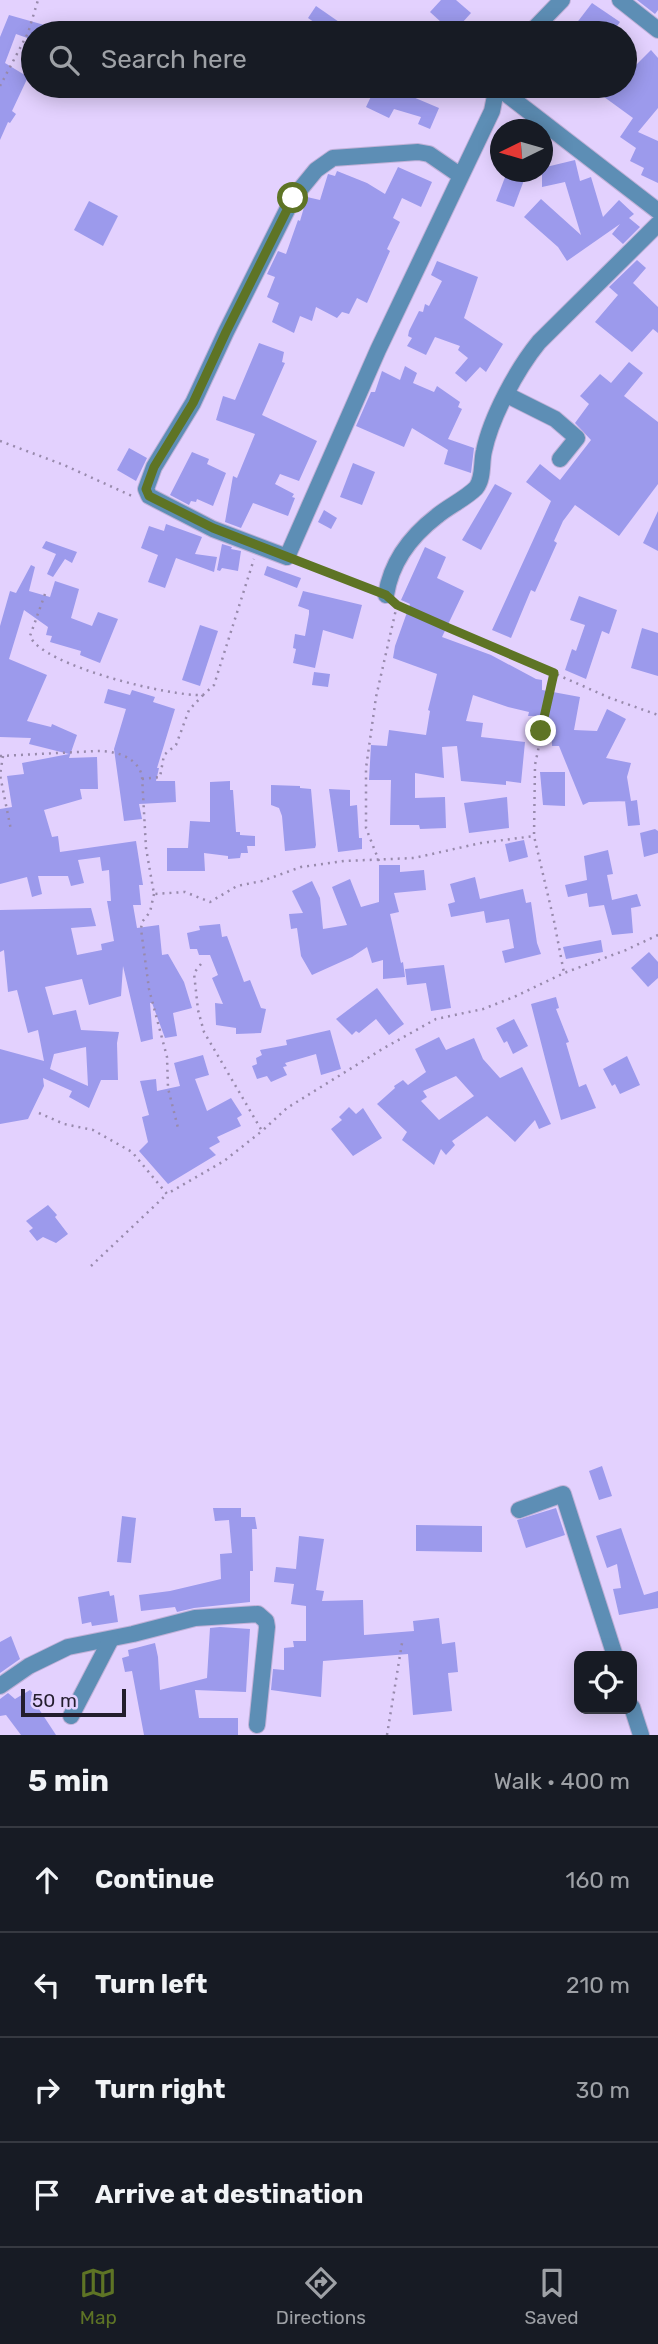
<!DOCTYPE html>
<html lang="en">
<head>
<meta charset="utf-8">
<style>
  body { margin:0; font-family:Rubik,sans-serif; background:#242831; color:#f1f3f6 }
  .controls { position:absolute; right:21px; bottom:21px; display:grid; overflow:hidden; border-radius:14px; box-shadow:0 4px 18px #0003 }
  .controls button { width:63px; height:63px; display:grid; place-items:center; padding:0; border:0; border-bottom:2px solid #363941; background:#171b24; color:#f1f3f6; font:35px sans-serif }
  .compass { position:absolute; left:490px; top:119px; width:63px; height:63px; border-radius:50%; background:#171b24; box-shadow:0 4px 18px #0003; rotate:265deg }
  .scale { position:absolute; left:21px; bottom:18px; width:105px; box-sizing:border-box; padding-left:7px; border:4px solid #231d2d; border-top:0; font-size:19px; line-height:24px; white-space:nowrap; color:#231d2d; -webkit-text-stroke:5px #e3d1fe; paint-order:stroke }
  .stop { position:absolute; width:21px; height:21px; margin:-16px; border:5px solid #5e7425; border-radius:50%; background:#fff }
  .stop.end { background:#5e7425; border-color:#fff; box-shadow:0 2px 7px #0008 }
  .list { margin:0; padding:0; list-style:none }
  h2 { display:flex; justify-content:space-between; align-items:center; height:91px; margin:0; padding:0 28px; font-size:30px }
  h2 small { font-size:23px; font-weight:400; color:#9ea1a6 }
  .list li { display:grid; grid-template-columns:46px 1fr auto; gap:21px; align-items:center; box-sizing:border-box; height:105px; padding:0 28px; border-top:2px solid #363941 }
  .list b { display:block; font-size:26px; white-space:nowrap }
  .list em { font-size:23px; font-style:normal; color:#9ea1a6 }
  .icon { flex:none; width:38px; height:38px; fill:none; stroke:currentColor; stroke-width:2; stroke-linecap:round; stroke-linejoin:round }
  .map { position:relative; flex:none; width:658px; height:1735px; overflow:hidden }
  .search { position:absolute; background:#171b24; box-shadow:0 4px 18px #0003; left:21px; right:21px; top:21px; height:77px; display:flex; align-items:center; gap:18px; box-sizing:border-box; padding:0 24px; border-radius:38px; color:#9ea1a6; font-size:26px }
  .sheet { height:511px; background:#171b24 }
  nav { display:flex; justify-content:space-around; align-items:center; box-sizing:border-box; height:98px; border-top:2px solid #363941; background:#171b24; font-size:19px; color:#9ea1a6 }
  nav a { display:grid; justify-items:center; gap:4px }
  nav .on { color:#5e7425 }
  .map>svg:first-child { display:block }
  .building { fill:#9c9aec; fill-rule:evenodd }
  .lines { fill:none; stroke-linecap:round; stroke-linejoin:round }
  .street-casing { stroke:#c0b1d8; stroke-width:18 }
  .path { stroke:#988aac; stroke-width:2.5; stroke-dasharray:2 5; stroke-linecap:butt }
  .street { stroke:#5d8eb5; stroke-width:16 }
  .route { stroke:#5e7425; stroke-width:9 }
</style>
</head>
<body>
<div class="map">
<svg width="658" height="1735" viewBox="0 0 658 1735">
  <rect width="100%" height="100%" fill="#e3d1fe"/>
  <!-- building -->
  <g class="building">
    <polygon points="441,0 456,0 471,13 453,33 430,12"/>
    <polygon points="637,0 658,0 658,10 655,14"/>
    <polygon points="592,3 620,22 612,33 569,33"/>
    <polygon points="316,6 355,33 330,33 308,18"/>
    <polygon points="9,15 62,30 61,33 33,33 33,40 16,34 5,63 28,77 12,111 16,114 10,123 8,122 0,140 0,37"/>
    <polygon points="651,50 658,58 658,108 638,132 658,141 658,183 641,175 644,168 630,161 636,148 620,137 633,118 589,86 625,86 625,76"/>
    <polygon points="376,86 387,86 439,108 430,129 418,124 421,117 394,109 389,118 366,107"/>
    <polygon points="575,160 580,181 591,177 603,217 619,200 634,214 629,218 640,227 623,244 612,234 620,224 567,261 558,247 524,217 541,199 581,235 565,182 542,187 542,168"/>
    <polygon points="398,167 432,182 421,207 402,198 393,218 400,222 387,249 390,251 367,303 357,298 349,314 342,312 337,318 316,307 312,321 300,316 294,333 272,322 279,303 267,297 275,277 267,274 278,251 286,254 298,220 300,221 307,197 320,200 328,174 335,176 337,171 367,183 385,194"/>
    <polygon points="507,172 527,172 514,207 496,201"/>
    <polygon points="89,201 118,216 103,246 74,230"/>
    <polygon points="637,260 646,268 633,283 658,307 658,333 653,329 632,352 595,322 618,295 609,287"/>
    <polygon points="437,261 478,277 464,318 503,344 486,372 480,367 466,382 455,373 468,358 458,350 460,346 435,337 426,355 407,346 412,338 408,336 409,331 419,311 423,312 425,304 429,306 442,281 431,275"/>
    <polygon points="259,343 284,352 282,362 285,363 262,415 317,441 299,481 280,474 275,484 294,494 292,497 295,498 288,516 253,503 241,528 225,522 233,476 237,478 255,434 216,420 223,396 235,400"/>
    <polygon points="629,362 643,373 624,396 658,422 658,484 619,536 575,505 563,521 554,541 557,543 535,592 531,590 511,638 492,630 551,501 526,482 540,464 560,480 591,440 575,423 589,404 580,396 600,374 611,383"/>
    <polygon points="405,366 417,373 413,383 434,392 437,386 460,402 458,407 462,409 448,439 474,448 471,473 444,464 448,450 412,428 404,447 356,426 371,392 375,392 382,371 400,380"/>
    <polygon points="129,448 147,458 136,481 117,470"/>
    <polygon points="192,452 209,459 207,464 226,473 213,506 197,499 196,502 191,501 189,505 170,495"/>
    <polygon points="353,463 375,472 362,505 340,497"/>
    <polygon points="495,484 512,493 481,550 462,540"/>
    <polygon points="324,510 337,518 331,529 318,522"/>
    <polygon points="658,511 658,551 643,543"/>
    <polygon points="166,524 202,537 195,554 217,557 214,572 176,558 165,588 148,582 158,555 141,548 149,526 164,531"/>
    <polygon points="46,541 77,552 72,563 65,559 53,577 47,574 56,554 42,548"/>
    <polygon points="222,544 232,547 231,549 241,551 238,571 222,568 220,571 217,570"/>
    <polygon points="425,547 446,557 437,578 464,591 442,637 491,655 536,679 542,680 542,690 580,697 574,730 597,731 607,709 626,719 606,758 631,763 627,777 631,801 637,800 640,825 628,826 625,801 629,801 589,802 583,805 559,746 552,746 551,723 535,719 535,716 528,716 529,712 508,707 473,695 466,721 483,723 481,737 525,742 521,783 506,781 506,785 461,781 457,746 442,747 444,778 415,773 415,798 445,797 446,828 420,829 419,825 390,825 391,780 369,780 371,745 387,746 389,730 426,735 430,711 428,710 437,674 393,658 395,646 410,604 401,600"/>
    <path d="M31,565l4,2 -6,24 21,6 5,-16 24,8 -8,29 21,8 6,-14 20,7 -18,44 -20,-8 1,-4 -31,-9 2,-6 -6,-1 2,-8 -24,-17 -4,13 -11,36 38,16 -20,46 24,6 1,-3 25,11 -8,23 28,-1 1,32h-18l2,10 -38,11 8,27 6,-1 2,16 76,-11 7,44h-4l2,20h-8l4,23 22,-3 3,30 6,-1 16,28 8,26 -19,5 4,23 -12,2 -13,-35h-2l3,36 -12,3 -18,-76 -2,30 -32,9 -7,-26 -37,8 8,28 23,-5 5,20 38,2 -2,11 1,37h-17l-12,28 -20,-11 3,-6 -29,-13 1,8 -16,33 -28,5v-75l44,12 -6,-31 -10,3 -11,-43 -9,2 -4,-42 -4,2v-42l91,-2 5,18 -25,2 6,27 25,-5 -1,-6 13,-3 -7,-40h4l-2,-31 -7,1 -2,-14 -22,3 6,23 -13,3 -3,-10h-30l4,18 -10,3 -5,-20 -27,7v-75l12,-2 -5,-31 17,-2 -2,-11 47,-9 -40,-10 2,-6 -31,-1v-111l10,-35 6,2zM86,1047l2,39 -38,-17 4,-15z"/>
    <polygon points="267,566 301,578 297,588 264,575"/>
    <polygon points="303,591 362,605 353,639 323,630 315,668 293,663 296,649 293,648 295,634 305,636 309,614 309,610 298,606"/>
    <polygon points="579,596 617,610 609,634 602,631 586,679 565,670 572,649 576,651 585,625 570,620"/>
    <polygon points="200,625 218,631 200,686 182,680"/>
    <polygon points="642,628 658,633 658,676 631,668"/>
    <polygon points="314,672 330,674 328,687 312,685"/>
    <polygon points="108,689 130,695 132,690 155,697 153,702 175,709 157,768 159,768 156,781 175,781 176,802 139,804 142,819 124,821 114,749 126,709 104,703"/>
    <polygon points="540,772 565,772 565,806 543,805"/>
    <polygon points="230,781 230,790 233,790 236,832 240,832 240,835 255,836 255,846 247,846 248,853 241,853 240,858 228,859 228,856 204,853 205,871 167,871 167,848 188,848 190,821 210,822 210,782"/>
    <polygon points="271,785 300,786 300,788 311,789 316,845 315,848 285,851 282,816 279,808 271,805"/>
    <polygon points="329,789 350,790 350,806 357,805 359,838 362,838 362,849 338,852"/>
    <polygon points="507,797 509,828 469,833 464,803"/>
    <polygon points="655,829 658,831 658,853 644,857 640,833"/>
    <polygon points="524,840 528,857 509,862 505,844"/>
    <polygon points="608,850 613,874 607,875 612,900 637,894 641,906 631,908 633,933 612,935 604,905 589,907 587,893 568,897 565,885 587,880 584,856"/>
    <polygon points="379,865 400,865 400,872 424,870 426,890 394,893 399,912 390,914 401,963 403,962 405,977 383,979 383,960 372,963 367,947 352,957 312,975 301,956 297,928 291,929 289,914 303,913 292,891 312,881 320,898 323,929 347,925 332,887 350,879 361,907 379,902"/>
    <polygon points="475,877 480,899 523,889 526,903 531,902 537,943 541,954 505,963 502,951 514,948 509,919 486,923 484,911 451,917 448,904 455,902 450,884"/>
    <polygon points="220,924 222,937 227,936 244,982 250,980 261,1008 266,1009 261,1033 236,1034 236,1028 216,1025 215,1003 223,1004 212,978 218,975 210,955 199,955 197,949 190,949 187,933 200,930 199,926"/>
    <polygon points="601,940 603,952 566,959 563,947"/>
    <polygon points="649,952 658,962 658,978 648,987 631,968"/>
    <polygon points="444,965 451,1008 431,1011 426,983 407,985 405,969"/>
    <polygon points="377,988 404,1024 389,1035 376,1019 359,1033 356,1031 352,1035 336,1019"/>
    <polygon points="556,997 559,1008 556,1009 569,1042 566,1043 579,1087 586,1084 596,1108 561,1120 531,1004"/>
    <polygon points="514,1019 528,1046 513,1054 507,1041 504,1043 496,1028"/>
    <polygon points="330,1030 341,1069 321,1075 316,1054 285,1063 287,1066 283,1067 287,1075 271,1082 267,1076 257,1079 252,1066 257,1064 256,1058 262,1055 260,1050 287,1045 286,1040"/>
    <path d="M439,1037l7,13 28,-12 9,21 17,19 22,-11 29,57 -12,5 -4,-9 -20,22 -28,-26 -35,25 3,4 -9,10 -5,-6 -7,16 -32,-25 5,-8 -30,-28 18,-16 -1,-2 9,-6 5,5 18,-13 -11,-23zM456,1076l18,20 -35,24 -18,-19 6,-4 -4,-6z"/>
    <polygon points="203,1055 209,1075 195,1079 207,1111 231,1098 242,1115 237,1118 241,1126 217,1137 220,1142 209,1148 216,1155 168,1184 139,1151 148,1142 142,1117 149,1115 140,1081 156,1079 157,1091 180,1086 174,1063"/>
    <polygon points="627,1056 640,1085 620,1094 615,1084 612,1086 603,1069"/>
    <polygon points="349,1107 356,1114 363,1108 382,1138 353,1156 331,1129 342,1120 339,1117"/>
    <polygon points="48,1205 57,1215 55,1217 68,1234 56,1243 43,1237 37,1241 29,1231 33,1228 26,1221"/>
    <polygon points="602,1466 612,1496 599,1500 589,1471"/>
    <polygon points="213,1508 241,1508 241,1517 255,1517 257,1529 252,1529 253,1571 250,1571 250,1602 194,1608 177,1612 175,1607 141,1611 139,1595 170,1591 221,1579 220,1554 232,1553 229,1520 215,1521"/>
    <polygon points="556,1508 565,1535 526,1548 517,1520"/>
    <polygon points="122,1516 136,1518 131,1563 117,1562"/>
    <polygon points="416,1525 482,1526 482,1552 416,1551"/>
    <polygon points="621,1528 644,1595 658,1591 658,1608 619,1615 613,1589 621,1588 617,1564 607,1568 596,1536"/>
    <polygon points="299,1536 324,1539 316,1590 324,1591 322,1601 363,1600 364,1635 414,1631 413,1621 439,1618 442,1644 455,1642 458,1672 448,1673 452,1711 413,1715 408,1654 323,1661 321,1697 271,1690 273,1669 284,1670 284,1648 294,1647 293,1641 306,1641 306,1606 291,1604 294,1584 274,1582 276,1567 296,1569"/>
    <polygon points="109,1591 110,1596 114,1595 118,1622 92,1626 91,1622 82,1624 78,1597"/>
    <polygon points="220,1627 250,1629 246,1692 195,1690 199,1718 238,1718 238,1735 144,1735 132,1671 125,1672 122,1658 129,1656 128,1650 155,1643 158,1657 160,1690 207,1678 210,1628"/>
    <polygon points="11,1636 20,1659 0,1673 0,1642"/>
    <polygon points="30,1690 38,1699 35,1703 56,1735 21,1735 6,1715 0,1716 0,1699 8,1693 15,1699"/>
  </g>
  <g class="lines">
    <defs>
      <g id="street">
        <polyline points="620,0 658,30"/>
        <polyline points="530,33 562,0"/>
        <polyline points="497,87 658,211"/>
        <polyline points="461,176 429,154 418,152 333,158 316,170 307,181 293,198 226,332 193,403 154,467 146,489 149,496 213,529 287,557 378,350 492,111 497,86"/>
        <polyline points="507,395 555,419 577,438 560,459"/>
        <path d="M386,595c5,-32 25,-59 51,-79 12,-10 28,-17 39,-28 8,-10 5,-26 8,-37 7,-34 33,-82 55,-109l119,-118"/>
        <polyline points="519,1510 563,1494 615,1656"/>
        <polyline points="0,1686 29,1666 68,1647 133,1634 195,1618 258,1614 266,1621 267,1627 257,1725"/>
        <polyline points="632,1707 641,1735"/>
        <polyline points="71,1716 111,1639"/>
      </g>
    </defs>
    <!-- street casing -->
    <use href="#street" class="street-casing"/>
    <!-- path -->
    <g class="path">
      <polyline points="0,86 28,33 38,0"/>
      <polyline points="0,441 64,465 132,496"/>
      <polyline points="301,563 374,591"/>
      <path d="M45,594l-15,42c12,30 142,61 173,59l11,-10 40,-126"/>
      <polyline points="397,604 610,698 658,715"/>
      <polyline points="554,673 535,765 534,836 554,921 564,973"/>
      <path d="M0,756l97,-5c18,0 40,5 45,25l4,72 8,46 31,-2 25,10 27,-16 25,-5 39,-14 43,-6 70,-3 67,-15 53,-7"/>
      <polyline points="3,756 0,775 11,830"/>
      <polyline points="142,779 160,777 164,755 176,745 189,710 203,695"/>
      <polyline points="379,861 366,828 366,768 376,697 397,605"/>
      <polyline points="154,894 150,912 142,922 141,929 149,989 167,1057 168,1088 178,1128"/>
      <polyline points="201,964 194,973 198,1010 204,1032 262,1131 287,1108 384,1048 436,1019 483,1009 514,997 564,973 626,950 658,935"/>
      <polyline points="39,1113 64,1124 93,1130 132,1152 167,1194 224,1161 262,1131"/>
      <polyline points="91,1266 167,1194"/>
      <polyline points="387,1735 402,1643"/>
    </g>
    <!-- street -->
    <use href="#street" class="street"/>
  </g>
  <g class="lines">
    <!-- route -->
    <polyline class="route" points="293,198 226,332 193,403 154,467 146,489 149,496 213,528 386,595 397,605 449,628 554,673 541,731"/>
  </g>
</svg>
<div class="controls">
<button><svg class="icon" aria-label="locate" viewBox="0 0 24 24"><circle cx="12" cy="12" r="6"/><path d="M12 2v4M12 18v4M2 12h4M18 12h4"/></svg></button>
</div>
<svg class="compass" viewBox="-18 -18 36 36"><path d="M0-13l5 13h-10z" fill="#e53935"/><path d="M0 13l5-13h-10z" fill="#9ea1a6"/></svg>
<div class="scale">50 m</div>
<div class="stop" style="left:293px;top:198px"></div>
<div class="stop end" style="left:541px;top:731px"></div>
<div class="search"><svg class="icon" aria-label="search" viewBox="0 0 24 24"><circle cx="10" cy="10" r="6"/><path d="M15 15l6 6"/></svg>Search here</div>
</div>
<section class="sheet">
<h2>5 min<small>Walk · 400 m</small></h2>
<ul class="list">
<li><svg class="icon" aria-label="ahead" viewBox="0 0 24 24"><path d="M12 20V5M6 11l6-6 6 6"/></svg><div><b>Continue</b></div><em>160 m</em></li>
<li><svg class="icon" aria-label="left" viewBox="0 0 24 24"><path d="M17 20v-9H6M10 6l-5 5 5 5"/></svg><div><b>Turn left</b></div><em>210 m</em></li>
<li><svg class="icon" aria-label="right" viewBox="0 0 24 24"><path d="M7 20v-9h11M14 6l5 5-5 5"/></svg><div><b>Turn right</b></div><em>30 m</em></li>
<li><svg class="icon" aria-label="arrive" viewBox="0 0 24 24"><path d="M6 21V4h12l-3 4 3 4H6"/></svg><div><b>Arrive at destination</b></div></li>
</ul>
</section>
<nav>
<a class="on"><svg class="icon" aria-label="map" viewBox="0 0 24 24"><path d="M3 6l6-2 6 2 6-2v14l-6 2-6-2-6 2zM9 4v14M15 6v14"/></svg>Map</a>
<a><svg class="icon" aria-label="directions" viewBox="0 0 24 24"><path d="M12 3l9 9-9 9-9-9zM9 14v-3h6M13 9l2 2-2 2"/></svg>Directions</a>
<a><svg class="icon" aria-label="saved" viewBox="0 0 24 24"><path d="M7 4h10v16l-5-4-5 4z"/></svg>Saved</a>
</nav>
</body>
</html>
